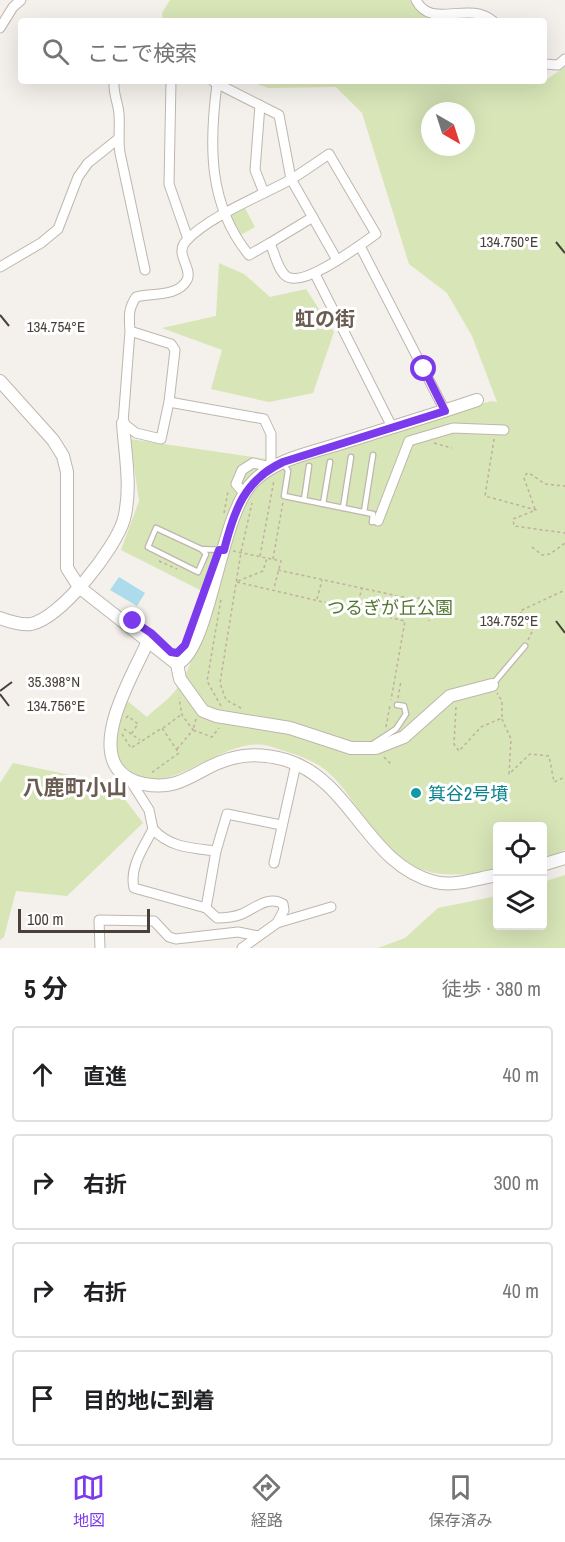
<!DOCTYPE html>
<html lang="ja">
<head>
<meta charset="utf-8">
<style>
  body { margin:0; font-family:"Archivo Narrow","Noto Sans JP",sans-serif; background:#f2f2f2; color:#202124 }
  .controls { position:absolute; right:18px; bottom:18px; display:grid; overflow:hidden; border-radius:6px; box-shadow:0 6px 24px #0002 }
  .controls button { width:54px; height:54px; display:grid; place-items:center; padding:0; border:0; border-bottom:2px solid #e0e0e0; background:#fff; color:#202124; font:30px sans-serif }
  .compass { position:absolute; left:421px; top:102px; width:54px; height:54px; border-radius:50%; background:#fff; box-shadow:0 6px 24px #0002; rotate:141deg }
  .scale { position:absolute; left:18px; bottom:15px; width:132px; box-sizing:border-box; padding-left:6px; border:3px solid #484039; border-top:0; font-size:16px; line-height:21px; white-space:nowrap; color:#484039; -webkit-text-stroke:4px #fff; paint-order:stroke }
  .stop { position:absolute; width:18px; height:18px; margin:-14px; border:4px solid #7c3aed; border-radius:50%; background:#fff }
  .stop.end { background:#7c3aed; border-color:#fff; box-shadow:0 2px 6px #0008 }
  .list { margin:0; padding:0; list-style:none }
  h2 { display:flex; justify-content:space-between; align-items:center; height:78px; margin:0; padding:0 24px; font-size:26px }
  h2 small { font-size:20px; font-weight:400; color:#757577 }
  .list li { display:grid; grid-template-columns:39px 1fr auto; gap:18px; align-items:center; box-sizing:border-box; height:96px; margin:0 12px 12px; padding:0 12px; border:2px solid #e0e0e0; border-radius:6px }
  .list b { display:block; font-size:22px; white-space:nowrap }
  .list em { font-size:20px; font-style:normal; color:#757577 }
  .icon { flex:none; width:33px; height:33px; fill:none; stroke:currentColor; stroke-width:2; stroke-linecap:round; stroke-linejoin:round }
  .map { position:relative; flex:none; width:565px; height:948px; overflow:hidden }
  .search { position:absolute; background:#fff; box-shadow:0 6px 24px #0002; left:18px; right:18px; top:18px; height:66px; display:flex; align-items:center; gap:15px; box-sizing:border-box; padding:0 21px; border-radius:6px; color:#757577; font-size:22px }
  .sheet { height:510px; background:#fff }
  nav { display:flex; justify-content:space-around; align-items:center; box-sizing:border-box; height:84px; border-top:2px solid #e0e0e0; background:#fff; font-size:16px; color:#757577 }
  nav a { display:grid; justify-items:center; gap:3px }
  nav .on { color:#7c3aed }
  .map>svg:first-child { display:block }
  .green { fill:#d7e5b7; fill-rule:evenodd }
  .water { fill:#acdcec }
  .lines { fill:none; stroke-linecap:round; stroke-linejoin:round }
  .service-casing { stroke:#bfb6ae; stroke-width:7 }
  .minor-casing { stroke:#bfb6ae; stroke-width:11 }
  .tertiary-casing { stroke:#bfb6ae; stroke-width:14 }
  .path { stroke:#c0b0a0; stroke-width:1.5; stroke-dasharray:3 3; stroke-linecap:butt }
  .service { stroke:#fff; stroke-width:4.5 }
  .minor { stroke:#fff; stroke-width:9 }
  .tertiary { stroke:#fff; stroke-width:12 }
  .route { stroke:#7c3aed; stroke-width:8 }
  .ticks { fill:none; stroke:#484039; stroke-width:2 }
  .culture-dot { fill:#0f9aa8; stroke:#fff; stroke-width:2 }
  .labels { text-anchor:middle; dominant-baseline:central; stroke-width:6; stroke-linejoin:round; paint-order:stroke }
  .park-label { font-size:18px; fill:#557630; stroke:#fff }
  .culture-label { font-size:18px; fill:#0d838f; stroke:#fff; text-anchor:start }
  .neighbourhood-label { font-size:20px; font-weight:bold; fill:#6a5c51; stroke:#fff }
  .quarter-label { font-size:21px; font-weight:bold; fill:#6a5c51; stroke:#fff }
  .ticks-label { font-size:15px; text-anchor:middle; fill:#484039; stroke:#fff; stroke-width:6; stroke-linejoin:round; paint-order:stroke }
</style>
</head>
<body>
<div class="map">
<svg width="565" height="948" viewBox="0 0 565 948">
  <rect width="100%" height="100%" fill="#f4f0eb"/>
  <!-- green -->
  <g class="green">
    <polygon points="170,0 410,0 430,21 163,21 162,13"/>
    <path d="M565,67v783l-22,9 -1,-33h-44l-1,44c-77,14 -96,-3 -140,-63 -11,-15 -21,-30 -37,-41 -14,-9 -35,-15 -51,-20 -49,-13 -104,62 -144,21 -20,-20 -8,-46 0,-68l22,18c9,-9 20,-16 28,-26 22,-25 23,-68 29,-99l-83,-42 18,-49 -9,-62 136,20 19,-2 207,-56 5,1 -25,-66 -25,-43 -38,-29 -47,-151 -26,-26 -68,1 -20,-7h296zM430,111h36v36h-36z"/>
    <polygon points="245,208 255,227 239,236 230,216"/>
    <polygon points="219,263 244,274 270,297 306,289 334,332 313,393 269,402 211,389 222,350 162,328 216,316"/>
    <polygon points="13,763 113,784 143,823 67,896 16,891 4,937 0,940 0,783"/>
    <polygon points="565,875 565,948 378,948 405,938 438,908 497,896 498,926 542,926 543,882"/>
  </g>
  <!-- water -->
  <polygon class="water" points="119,577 145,593 137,606 110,590"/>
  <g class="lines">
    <defs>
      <g id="service">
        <polyline points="284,464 288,471 284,496 373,514 372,522 378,521"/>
        <polyline points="304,500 309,466"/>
        <polyline points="323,504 330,462"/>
        <polyline points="343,508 351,457"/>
        <polyline points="364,512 373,455"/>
        <polyline points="201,549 206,554 198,572 148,547 156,528 201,549 221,550"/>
        <polyline points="492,685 525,646"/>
        <polyline points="373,744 396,729 406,714 404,706 397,705"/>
      </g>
      <g id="minor">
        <path d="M416,0c15,30 52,0 77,21"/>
        <polyline points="0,28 13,7 21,0"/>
        <polyline points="544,64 558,65 565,59"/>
        <path d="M114,81c-1,13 4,21 5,33 1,13 -1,26 1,39l25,117"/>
        <polyline points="171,81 169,184 188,239"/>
        <polyline points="214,82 279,115 291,179 337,260"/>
        <polyline points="260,105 255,170 264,193"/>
        <polyline points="270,243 313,217"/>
        <polyline points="360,246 445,411"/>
        <polyline points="0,267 41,243 58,229 78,177 88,163 118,139"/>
        <polyline points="315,274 392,427"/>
        <path d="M130,331l41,13 4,6 -6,52 -8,37 -25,-6 -13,-10 7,-92c-1,-14 -2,-22 6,-34 15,-4 42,0 51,-17 6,-12 -13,-26 -1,-39 22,-24 74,-45 104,-61 13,-8 26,-17 39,-26l47,80c-16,11 -73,55 -90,42 -8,-6 -12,-24 -16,-33l-21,12c-41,-50 -40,-110 -32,-171"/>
        <polyline points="169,402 264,419 271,434 271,467 253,463 242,470 236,484 243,492"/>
        <polyline points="378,521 409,441 453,428 504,430"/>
        <path d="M130,780l19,30 4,19c-9,18 -24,38 -19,59l72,20 11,10c9,0 17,-1 25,-4 13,-6 27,-19 41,-10l1,6 -7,13 -35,25"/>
        <path d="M153,829c17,19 39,19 63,22l-10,57"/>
        <polyline points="216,851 227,814 281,825"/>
        <polyline points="274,863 296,764"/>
        <polyline points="277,923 331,907"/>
        <polyline points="100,948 99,920 154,921 169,937 176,939 238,932 258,936"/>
      </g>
      <g id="tertiary">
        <polyline points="0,381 53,440 63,456 67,472 67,568 79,587 177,664"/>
        <path d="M0,618c8,3 22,7 31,6 30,-6 85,-76 93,-105 8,-31 1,-65 -1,-96"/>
        <path d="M148,641c-14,32 -53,95 -31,127 7,10 16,14 27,16 40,8 54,-18 89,-26 18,-5 35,-3 53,2 66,20 81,105 149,122 19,5 43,-4 63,-7"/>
        <path d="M177,664c34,-15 42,-150 77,-183 23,-23 61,-29 91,-39 44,-14 88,-27 132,-42"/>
        <polyline points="177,664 180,679 203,711 216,716 290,728 351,748 376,748 404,737 450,696 492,685"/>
        <polyline points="542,865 565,858"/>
      </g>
    </defs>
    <!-- service casing -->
    <use href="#service" class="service-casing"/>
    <!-- minor casing -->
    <use href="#minor" class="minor-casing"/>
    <!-- tertiary casing -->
    <use href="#tertiary" class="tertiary-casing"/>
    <!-- path -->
    <g class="path">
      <polyline points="494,439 485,496 536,510 513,519 514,526 565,533"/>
      <polyline points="434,443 452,448"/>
      <polyline points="535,509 524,478 526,474 529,473 545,484 565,486"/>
      <polyline points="224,513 228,491"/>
      <polyline points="532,547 542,555 550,554 565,543"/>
      <polyline points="233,551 281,561 274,588"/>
      <polyline points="260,556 274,480"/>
      <polyline points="273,559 283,502"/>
      <polyline points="159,561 177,569"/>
      <polyline points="278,570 412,599 413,597 434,601 429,621"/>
      <polyline points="238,581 263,571 267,558"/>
      <polyline points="237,582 405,621 391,700"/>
      <polyline points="317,599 322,580"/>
      <polyline points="356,607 362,589"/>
      <polyline points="528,640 533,630 520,611 565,590"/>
      <polyline points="398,698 401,681"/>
      <polyline points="221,706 207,681 221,599"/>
      <polyline points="456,707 454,744 459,751 481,727 502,718 502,701 497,693"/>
      <polyline points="241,708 226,700 220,683 241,552 252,503"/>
      <polyline points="126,718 128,716 138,724 131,734"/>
      <polyline points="196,719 193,730 212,737 219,728"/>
      <polyline points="502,719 511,739 509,774 530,754 549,756 554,782 565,777"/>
      <polyline points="386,727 390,705"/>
      <polyline points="163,728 181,715"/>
      <polyline points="124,729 140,740"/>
      <polyline points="122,734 131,748 162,728 179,753 151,773"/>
      <polyline points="177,749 193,730 182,715 179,698"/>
      <polyline points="384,757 392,765"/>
    </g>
    <!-- service -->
    <use href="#service" class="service"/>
    <!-- minor -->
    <use href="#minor" class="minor"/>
    <!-- tertiary -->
    <use href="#tertiary" class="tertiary"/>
  </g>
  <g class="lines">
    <!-- route -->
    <path class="route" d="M133,621l18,12 20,19 6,1 8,-8 34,-95h5c10,-39 20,-70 59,-88l162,-51 -21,-42"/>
  </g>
  <!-- ticks -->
  <path class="ticks" d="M556,242l9,11M0,315l9,11M556,621l9,12M0,691l12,-9M0,694l9,12"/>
  <!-- markers -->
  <circle class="culture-dot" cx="416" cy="793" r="6"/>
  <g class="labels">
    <!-- park labels -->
    <g class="park-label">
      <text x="390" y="607">つるぎが丘公園</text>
    </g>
    <!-- culture labels -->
    <g class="culture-label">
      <text x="428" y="793">箕谷2号墳</text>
    </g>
    <!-- neighbourhood labels -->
    <g class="neighbourhood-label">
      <text x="325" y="318">虹の街</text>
    </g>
    <!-- quarter labels -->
    <g class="quarter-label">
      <text x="75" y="787">八鹿町小山</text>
    </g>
  </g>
  <g class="ticks-label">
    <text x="509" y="247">134.750°E</text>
    <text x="56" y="332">134.754°E</text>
    <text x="509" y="626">134.752°E</text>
    <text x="54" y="687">35.398°N</text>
    <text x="56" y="711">134.756°E</text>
  </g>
</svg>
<div class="controls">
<button><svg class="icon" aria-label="locate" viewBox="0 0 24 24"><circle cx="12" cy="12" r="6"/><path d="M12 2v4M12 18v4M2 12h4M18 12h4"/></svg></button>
<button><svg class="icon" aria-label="layers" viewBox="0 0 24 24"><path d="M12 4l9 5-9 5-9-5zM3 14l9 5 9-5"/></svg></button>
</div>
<svg class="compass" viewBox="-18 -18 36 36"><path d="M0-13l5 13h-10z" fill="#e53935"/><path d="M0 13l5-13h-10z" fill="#757577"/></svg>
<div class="scale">100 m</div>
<div class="stop" style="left:424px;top:369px"></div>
<div class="stop end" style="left:133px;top:621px"></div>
<div class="search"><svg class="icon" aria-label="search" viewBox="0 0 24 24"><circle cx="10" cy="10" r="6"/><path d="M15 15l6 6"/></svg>ここで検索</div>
</div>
<section class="sheet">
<h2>5 分<small>徒歩 · 380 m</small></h2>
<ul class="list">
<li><svg class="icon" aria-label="ahead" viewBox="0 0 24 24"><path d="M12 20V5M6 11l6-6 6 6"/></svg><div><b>直進</b></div><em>40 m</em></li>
<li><svg class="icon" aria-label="right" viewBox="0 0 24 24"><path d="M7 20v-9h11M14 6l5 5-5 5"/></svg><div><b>右折</b></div><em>300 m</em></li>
<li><svg class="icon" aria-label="right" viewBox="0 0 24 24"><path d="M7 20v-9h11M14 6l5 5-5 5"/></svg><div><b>右折</b></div><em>40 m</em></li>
<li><svg class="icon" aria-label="arrive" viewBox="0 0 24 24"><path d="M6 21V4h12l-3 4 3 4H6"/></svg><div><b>目的地に到着</b></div></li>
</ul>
</section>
<nav>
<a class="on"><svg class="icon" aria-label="map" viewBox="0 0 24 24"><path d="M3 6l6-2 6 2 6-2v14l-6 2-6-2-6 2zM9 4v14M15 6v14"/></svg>地図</a>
<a><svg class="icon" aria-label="directions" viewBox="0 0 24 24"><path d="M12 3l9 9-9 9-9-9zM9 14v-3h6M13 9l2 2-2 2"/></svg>経路</a>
<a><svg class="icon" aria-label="saved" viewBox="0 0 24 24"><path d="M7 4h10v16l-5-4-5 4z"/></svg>保存済み</a>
</nav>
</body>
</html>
